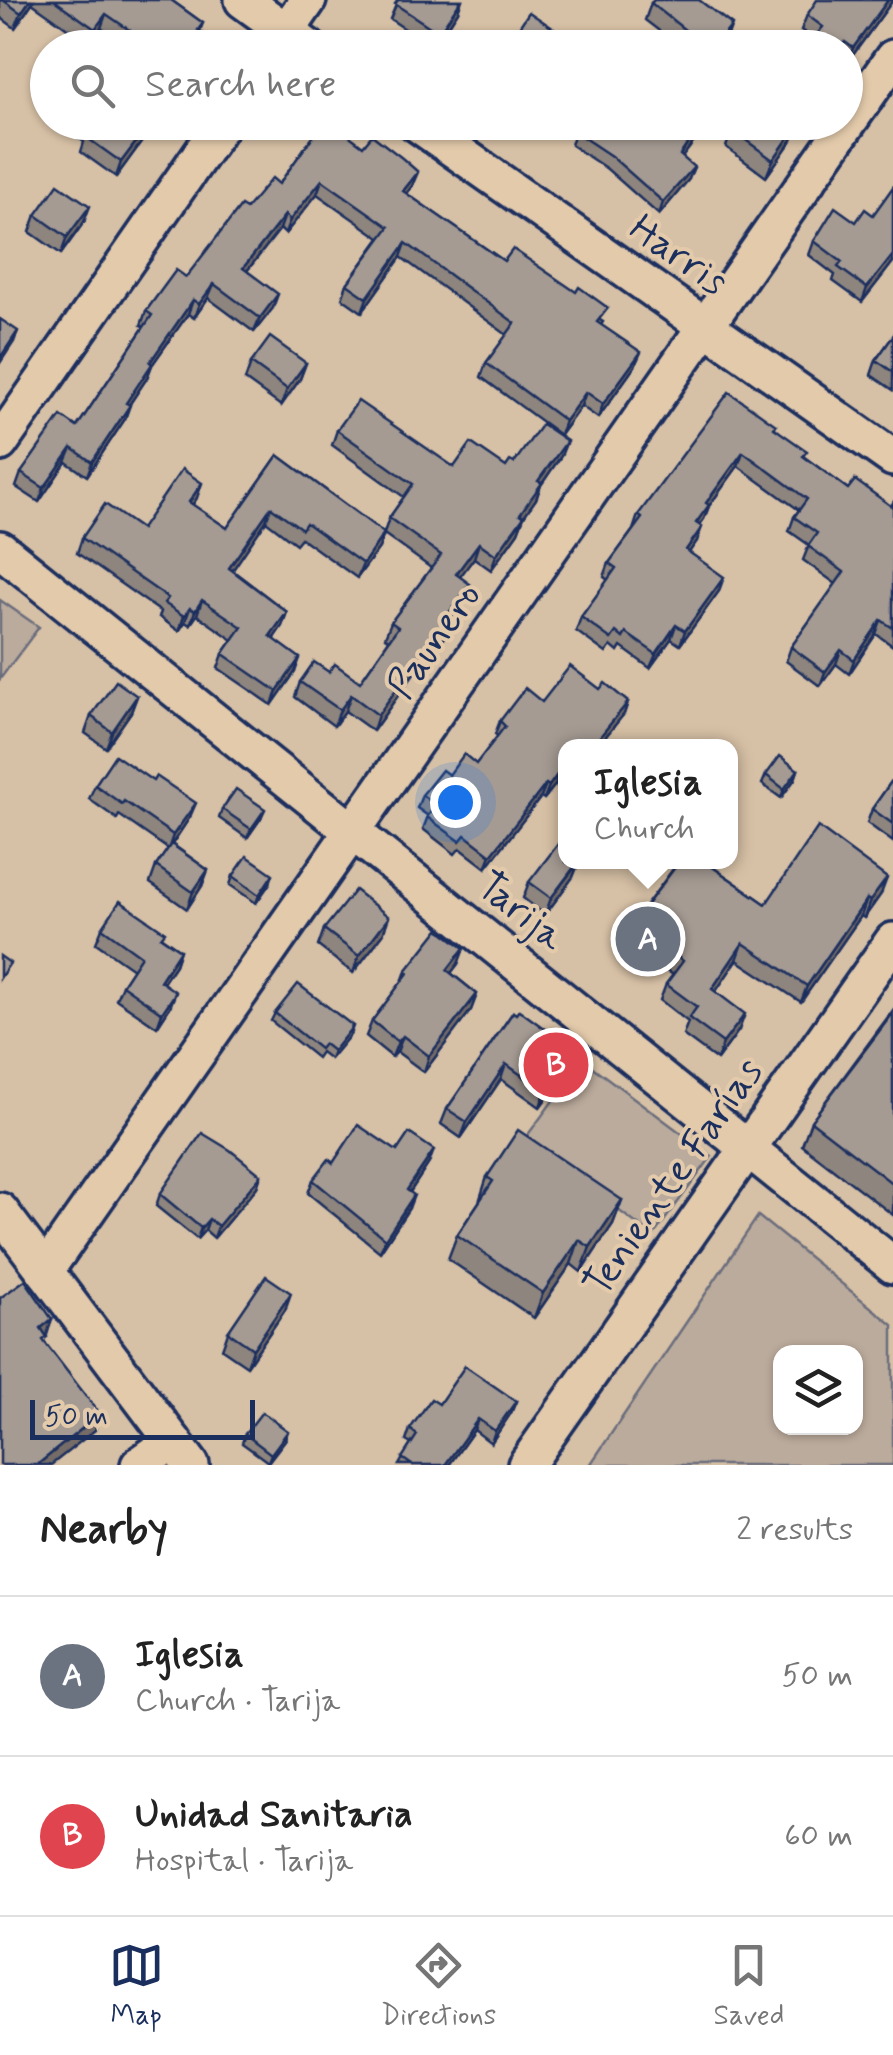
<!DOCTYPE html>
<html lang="en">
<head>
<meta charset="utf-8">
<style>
  body { margin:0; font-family:Mynerve,sans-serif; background:#f2f2f2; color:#222 }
  .controls { position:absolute; right:30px; bottom:30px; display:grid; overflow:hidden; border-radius:20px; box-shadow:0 2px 8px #0004 }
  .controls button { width:90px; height:90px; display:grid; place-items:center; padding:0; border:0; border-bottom:2px solid #e0e0e0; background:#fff; color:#222; font:50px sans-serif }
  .scale { position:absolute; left:30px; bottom:25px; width:225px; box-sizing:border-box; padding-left:10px; border:5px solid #1b2f5e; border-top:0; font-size:28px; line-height:35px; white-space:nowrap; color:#1b2f5e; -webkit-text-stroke:8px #e3caab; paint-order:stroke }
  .you { position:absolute; left:455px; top:802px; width:35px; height:35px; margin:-25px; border:8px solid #fff; border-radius:50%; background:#1a73e8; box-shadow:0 0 0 15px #1a73e833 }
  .badge { display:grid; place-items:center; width:65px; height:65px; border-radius:50%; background:#1b2f5e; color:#fff; font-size:32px; font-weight:700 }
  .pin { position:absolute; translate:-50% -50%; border:5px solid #fff; box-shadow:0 2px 10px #0006 }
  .popup { position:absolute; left:558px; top:739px; width:180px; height:130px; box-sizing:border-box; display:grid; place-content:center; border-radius:20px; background:#fff; filter:drop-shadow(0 2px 8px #0005); font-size:32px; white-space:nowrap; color:#767676 }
  .popup b { font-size:38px; color:#222 }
  .popup::after { content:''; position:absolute; left:50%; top:100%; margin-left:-20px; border:20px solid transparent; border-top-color:#fff }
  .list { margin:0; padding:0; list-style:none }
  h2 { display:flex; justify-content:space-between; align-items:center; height:130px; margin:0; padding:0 40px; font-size:42px }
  h2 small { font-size:32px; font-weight:400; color:#767676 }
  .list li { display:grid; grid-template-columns:65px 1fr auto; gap:30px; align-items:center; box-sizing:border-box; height:160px; padding:0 40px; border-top:2px solid #e0e0e0 }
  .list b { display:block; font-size:38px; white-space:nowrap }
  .list p { margin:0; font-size:32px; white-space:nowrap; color:#767676 }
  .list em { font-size:32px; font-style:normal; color:#767676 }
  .icon { flex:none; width:55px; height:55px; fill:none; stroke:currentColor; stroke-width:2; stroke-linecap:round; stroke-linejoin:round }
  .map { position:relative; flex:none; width:893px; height:1465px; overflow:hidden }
  .search { position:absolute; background:#fff; box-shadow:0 2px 8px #0004; left:30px; right:30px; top:30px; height:110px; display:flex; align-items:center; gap:25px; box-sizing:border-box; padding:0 35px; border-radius:55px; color:#767676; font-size:38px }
  .sheet { height:450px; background:#fff }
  nav { display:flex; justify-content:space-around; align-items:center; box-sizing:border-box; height:140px; border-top:2px solid #e0e0e0; background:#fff; font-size:28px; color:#767676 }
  nav a { display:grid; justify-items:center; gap:5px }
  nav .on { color:#1b2f5e }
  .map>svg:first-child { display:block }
  .green { fill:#bbab9c; stroke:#6b6d7d; stroke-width:2.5; fill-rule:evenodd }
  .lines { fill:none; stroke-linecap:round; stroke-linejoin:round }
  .street-casing { stroke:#1b2f5e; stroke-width:42 }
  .street { stroke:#e3caab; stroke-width:35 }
  .wall { fill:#8e857e; stroke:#1b2f5e; stroke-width:2.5 }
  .shaded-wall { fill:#746c67; stroke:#1b2f5e; stroke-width:2.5 }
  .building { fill:#a59b93; stroke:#1b2f5e; stroke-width:2.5 }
  .labels { text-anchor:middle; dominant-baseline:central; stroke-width:8; stroke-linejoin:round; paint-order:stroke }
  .street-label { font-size:40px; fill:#1b2f5e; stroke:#e3caab }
</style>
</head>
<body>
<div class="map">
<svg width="893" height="1465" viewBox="0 0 893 1465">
  <rect width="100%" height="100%" fill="#d7c1a6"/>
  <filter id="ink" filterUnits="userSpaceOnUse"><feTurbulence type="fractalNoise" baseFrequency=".01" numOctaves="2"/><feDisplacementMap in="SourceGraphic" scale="20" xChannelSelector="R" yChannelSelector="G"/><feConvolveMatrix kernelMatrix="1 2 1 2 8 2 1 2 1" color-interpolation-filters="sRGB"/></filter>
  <g filter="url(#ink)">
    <!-- green -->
    <g class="green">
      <polygon points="0,600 39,627 0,679"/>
      <polygon points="583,1060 712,1156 653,1236 524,1140"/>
      <path d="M758,1216l135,109v140h-303zM856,1352v76h-76v-76z"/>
    </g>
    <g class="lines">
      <defs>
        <g id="street">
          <polyline points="243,0 309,48"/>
          <polyline points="275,48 308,0"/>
          <polyline points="415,122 893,458"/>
          <polyline points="0,443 223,122"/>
          <polyline points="0,549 893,1265"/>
          <polyline points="0,1211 191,1465"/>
          <polyline points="45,1271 893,58"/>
          <polyline points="139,1465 173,1441"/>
          <polyline points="526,1465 893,941"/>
        </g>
      </defs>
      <!-- street casing -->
      <use href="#street" class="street-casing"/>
      <!-- street -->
      <use href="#street" class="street"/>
    </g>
    <!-- wall -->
    <g class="wall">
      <polygon points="0,0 171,0 203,23 200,31 213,40 210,48 128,48 101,28 90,44 32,3 15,28 0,17"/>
      <polygon points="398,0 462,0 458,11 434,48 390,19"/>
      <polygon points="893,0 847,63 846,62 846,48 810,48 814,39 801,30 807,15"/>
      <polygon points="651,3 726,41 675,43 645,20"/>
      <polygon points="57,122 156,122 116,177 81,152 84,142"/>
      <polygon points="323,122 412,186 407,194 504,261 603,322 601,325 635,366 598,418 581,406 560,435 481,377 486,363 507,335 401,257 362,312 342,298 347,284 380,238 317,194 285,234 280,229 247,271 273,308 254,332 208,298 194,318 188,314 152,365 147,378 129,405 125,419 87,476 66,462 39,502 16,487 21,473 77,427 144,327 141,325 146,311 186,277 246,209 279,184"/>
      <polygon points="799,123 792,140 766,177 726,147 732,130"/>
      <polygon points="697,130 693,143 682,157 689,179 659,215 607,169 571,145 575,132 630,135 656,139"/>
      <polygon points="36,215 84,222 61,254 30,232"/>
      <polygon points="814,241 893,262 862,302 833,281 835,275 809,255"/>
      <polygon points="893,336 893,390 871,375 876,360"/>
      <polygon points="251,363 306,363 300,379 281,406 245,380"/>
      <polygon points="775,428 804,457 848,489 891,506 893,503 893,646 876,634 849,674 836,664 820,686 786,661 791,647 836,584 803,560 809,545 789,531 794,517 799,510 738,466 709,506 704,519 699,526 697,541 689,552 719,591 680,645 671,639 650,668 621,647 618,652 611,646 606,653 576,631 581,617 608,580 604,577 609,563 633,530 638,515"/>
      <polygon points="337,430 454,467 506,467 514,463 561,456 541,485 536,499 524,516 518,532 491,570 474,558 460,576 464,599 452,617 448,633 429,658 426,656 373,731 345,711 334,726 295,697 300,682 329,672 360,682 389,640 385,637 391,622 431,568 384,534 379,548 357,578 301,538 296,544 266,521 232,570 287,612 282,626 273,639 295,672 272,705 218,668 223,654 233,640 197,615 190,625 185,622 179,631 159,617 161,612 77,553 82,538 141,529 197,498 192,505 227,528 278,455 384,533 389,518 404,497 332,445"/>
      <polygon points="600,689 628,702 624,714 598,746 566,746 566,794 555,785 544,799 541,797 486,868 460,848 455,854 423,829 428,816 417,808 422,795 449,775 476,764 498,736 495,734 500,721 542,702"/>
      <polygon points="137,696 131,712 106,748 85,733 91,716"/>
      <polygon points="798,770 795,779 781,798 762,784 766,775"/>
      <polygon points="893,779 893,842 867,823 872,809"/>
      <polygon points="95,785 190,817 172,844 208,870 202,886 187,909 150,883 156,866 168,849 119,815 117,819 89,799"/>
      <polygon points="222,809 261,818 247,838 219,818"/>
      <polygon points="579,862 573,877 545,915 523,898 529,882"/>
      <polygon points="676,862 719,862 714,868 766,904 881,894 864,918 861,916 801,1002 737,960 715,992 739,1030 717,1060 683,1035 688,1022 660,1000 666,984 673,975 627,940 633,923 673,869"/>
      <polygon points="233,876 270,883 256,903 230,885"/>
      <polygon points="102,928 163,938 180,950 175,965 163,983 170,1007 157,1027 116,999 122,985 133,969 96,943"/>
      <polygon points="324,929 383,934 353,973 318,946"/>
      <polygon points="464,948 458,964 451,973 477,994 471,1010 424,1072 397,1052 392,1057 366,1036 372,1021 402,982 406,971"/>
      <polygon points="893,1010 893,1215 802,1145 811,1121"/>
      <polygon points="513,1012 570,1066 540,1107 501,1079 461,1138 441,1124 447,1109"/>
      <polygon points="275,1013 350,1035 330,1059 321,1052 317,1058 271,1021"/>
      <polygon points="397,1151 429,1163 410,1192 409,1208 380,1252 308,1193 313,1180 333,1163"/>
      <polygon points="261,1175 257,1187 214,1238 205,1230 197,1239 156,1206 160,1194"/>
      <polygon points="487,1177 622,1200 613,1224 581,1272 571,1264 534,1318 448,1259 457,1235 479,1202"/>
      <polygon points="285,1310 247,1366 222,1349 228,1332"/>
      <polygon points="516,1401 511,1413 491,1443 474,1430 449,1465 399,1465 411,1444 406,1441 410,1429 439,1404"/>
      <polygon points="245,1434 285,1440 268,1462 242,1443"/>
    </g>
    <!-- shaded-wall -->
    <g class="shaded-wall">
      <polygon points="30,0 34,0 32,3 15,28 21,13"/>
      <polygon points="461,0 458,11 434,48 439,33"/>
      <polygon points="888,0 893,0 847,63 853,48"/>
      <polygon points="106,14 101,28 90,44 95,29"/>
      <polygon points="732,25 726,41 721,48 714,48"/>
      <polygon points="151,122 156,122 116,177 121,162"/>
      <polygon points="799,123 792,140 766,177 773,160"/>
      <polygon points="697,130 693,143 675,167 680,155"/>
      <polygon points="694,167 689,179 659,215 663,202"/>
      <polygon points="418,172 412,186 398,205 403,191"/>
      <polygon points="322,180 317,194 285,234 290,220"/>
      <polygon points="90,206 84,222 61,254 67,237"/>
      <polygon points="285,215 280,229 238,282 243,268"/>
      <polygon points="406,243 401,257 362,312 367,298"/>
      <polygon points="893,255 893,262 862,302 867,288"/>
      <polygon points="214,284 208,298 194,318 199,304"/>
      <polygon points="278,294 273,308 254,332 260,318"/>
      <polygon points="193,300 188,314 152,365 147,378 121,417 126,403 150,362"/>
      <polygon points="18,331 14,342 0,363 0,358"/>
      <polygon points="641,352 635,366 598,418 603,404"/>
      <polygon points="306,363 300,379 281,406 287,389"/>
      <polygon points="586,392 581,406 560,435 565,421"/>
      <polygon points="130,405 125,419 87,476 92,462"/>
      <polygon points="567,441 561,456 541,485 536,499 515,529 520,514 538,481"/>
      <polygon points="72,448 66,462 39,502 44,488"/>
      <polygon points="743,452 738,466 709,506 704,519 691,537 706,503"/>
      <polygon points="202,483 197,498 184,517 189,502"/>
      <polygon points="271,507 266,521 224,583 229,568"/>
      <polygon points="524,516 518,532 491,570 496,555"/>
      <polygon points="702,527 697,541 681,564 686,550"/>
      <polygon points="384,533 379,548 357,578 363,564"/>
      <polygon points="479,543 474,558 451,589 456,574"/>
      <polygon points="724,577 719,591 680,645 685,631"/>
      <polygon points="470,584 464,599 442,629 448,614"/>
      <polygon points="202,600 197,615 190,625 195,611"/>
      <polygon points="190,608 185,622 179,631 184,616"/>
      <polygon points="287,612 282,626 265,651 270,636"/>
      <polygon points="453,618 448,633 429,658 435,643"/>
      <polygon points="881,620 876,634 849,674 854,660"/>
      <polygon points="676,625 671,639 650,668 656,654"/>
      <polygon points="431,640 426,656 373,731 378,715"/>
      <polygon points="841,650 836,664 820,686 825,672"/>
      <polygon points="300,658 295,672 272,705 277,691"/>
      <polygon points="351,695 345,711 334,726 340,710"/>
      <polygon points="137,696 131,712 106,748 112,732"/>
      <polygon points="628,702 624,714 598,746 594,744"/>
      <polygon points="798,770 795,779 781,798 784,789"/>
      <polygon points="559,772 555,785 544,799 549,786"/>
      <polygon points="546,784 541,797 486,868 491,855"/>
      <polygon points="196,803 190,817 168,850 173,835"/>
      <polygon points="265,809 261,818 247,838 251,829"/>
      <polygon points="579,862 573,877 545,915 551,898"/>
      <polygon points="208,870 202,886 187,909 193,892"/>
      <polygon points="273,874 270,883 256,903 259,895"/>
      <polygon points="887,878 881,894 864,918 870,901"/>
      <polygon points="867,899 861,916 801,1002 807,986"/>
      <polygon points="389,917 383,934 353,973 359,956"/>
      <polygon points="743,943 737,960 706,1006 712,989"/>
      <polygon points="464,948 458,964 441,986 447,970"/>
      <polygon points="180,950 175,965 154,996 160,981"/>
      <polygon points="176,992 170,1007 157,1027 162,1013"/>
      <polygon points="477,994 471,1010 424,1072 429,1056"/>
      <polygon points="745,1014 739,1030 717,1060 723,1043"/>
      <polygon points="353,1026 350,1035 330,1059 333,1051"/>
      <polygon points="403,1036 397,1052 392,1057 398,1042"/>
      <polygon points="575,1051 570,1066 540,1107 545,1092"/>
      <polygon points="506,1064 501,1079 461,1138 467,1122"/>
      <polygon points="434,1150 429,1163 402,1204 407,1190"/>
      <polygon points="261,1175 257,1187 214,1238 218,1226"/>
      <polygon points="414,1195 409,1208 380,1252 385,1239"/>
      <polygon points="622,1200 613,1224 581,1272 590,1247"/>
      <polygon points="209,1219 205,1230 197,1239 201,1228"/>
      <polygon points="579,1240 571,1264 534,1318 543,1293"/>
      <polygon points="291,1293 285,1310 247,1366 253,1349"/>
      <polygon points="52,1319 47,1335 35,1343 41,1328"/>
      <polygon points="516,1401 511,1413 491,1443 495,1431"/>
      <polygon points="100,1414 95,1430 51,1465 37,1465"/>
      <polygon points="478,1419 474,1430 449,1465 445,1465"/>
      <polygon points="288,1431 285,1440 268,1462 271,1454"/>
    </g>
    <!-- building -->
    <g class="building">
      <polygon points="3,0 30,0 21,13"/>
      <polygon points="54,0 171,0 203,23 198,30 213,40 207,48 143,48 147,42 106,14 95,29"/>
      <polygon points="398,0 461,0 439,33 395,4"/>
      <polygon points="654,0 699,0 732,25 714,48 671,48 685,30 651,3"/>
      <polygon points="817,0 888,0 853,48 845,42 841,48 825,48 813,39 823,27 807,15"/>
      <polygon points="529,12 569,39 572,34 590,48 505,48"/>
      <polygon points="83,122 151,122 121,162 86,137 92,129"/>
      <polygon points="323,122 331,122 363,146 372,135 402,158 418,172 403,191 504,261 513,249 576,292 579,287 608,308 597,322 641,352 603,404 586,392 565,421 486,363 515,323 406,243 367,298 347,284 389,227 322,180 290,220 285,215 243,268 278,294 260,318 214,284 199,304 193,300 150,362 152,364 126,403 130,405 92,462 72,448 44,488 21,473 61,416 77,427 152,315 146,311 176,270 186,277 241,206 246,209 272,178 279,184"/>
      <polygon points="582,122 612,122 630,135 639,125 656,139 670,122 687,122 697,130 680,155 694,167 663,202 611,156 575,132"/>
      <polygon points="738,122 797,122 799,123 773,160 732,130"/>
      <polygon points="58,184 90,206 67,237 36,215"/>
      <polygon points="893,187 893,255 867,288 838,267 842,262 814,241 835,207 856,222 865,209 873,215"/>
      <polygon points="0,319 18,331 0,358"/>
      <polygon points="893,336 893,372 876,360"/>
      <polygon points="270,337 306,363 287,389 251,363"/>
      <polygon points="729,392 776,425 774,428 807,451 803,456 848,489 855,480 891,506 893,503 893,628 881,620 854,660 841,650 825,672 791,647 844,572 808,546 817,533 794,517 807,499 743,452 706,503 709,505 696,523 702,527 686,550 724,577 685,631 676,625 656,654 626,633 623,638 616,632 611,639 581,617 616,568 609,563 642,518 638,515"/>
      <polygon points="358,401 454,467 471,443 506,467 510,461 514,463 542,424 567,441 538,481 542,483 520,514 524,516 496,555 479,543 456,574 470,584 448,614 453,618 435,643 431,640 378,715 351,695 340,710 300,682 314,662 329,672 335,664 360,682 398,627 391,622 441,555 389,518 413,484 337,430"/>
      <polygon points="278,455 384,533 363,564 306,523 302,529 271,507 229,568 287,612 270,636 300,658 277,691 223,654 242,627 202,600 195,611 190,608 184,616 164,603 168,598 82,538 105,504 141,529 182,469 202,483 189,502 227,528"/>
      <polygon points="570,666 600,689 605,683 628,702 594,744 598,746 566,746 566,777 559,772 549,786 546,784 491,855 465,835 460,841 427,817 436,805 422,795 442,770 449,775 464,754 476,764 505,726 500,721 525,688 542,702"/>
      <polygon points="116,681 137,696 112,732 91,716"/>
      <polygon points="115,755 153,781 156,776 196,803 173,835 124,801 122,804 95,785"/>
      <polygon points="780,756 798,770 784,789 766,775"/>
      <polygon points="893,779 893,824 872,809"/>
      <polygon points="236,789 265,809 251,829 222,809"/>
      <polygon points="818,827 887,878 870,901 867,899 807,986 743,943 712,989 745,1014 723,1043 689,1018 697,1007 666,984 683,961 633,923 679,862 714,862 711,866 766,904"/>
      <polygon points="171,844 208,870 193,892 156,866"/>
      <polygon points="558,844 566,850 566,862 578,862 551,898 529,882"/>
      <polygon points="247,856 273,874 259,895 233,876"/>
      <polygon points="355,890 389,917 359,956 324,929"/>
      <polygon points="120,901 165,932 161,937 180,950 160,981 176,992 162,1013 122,985 141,956 102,928"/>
      <polygon points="439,929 464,948 447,970 477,994 429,1056 403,1036 398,1042 372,1021 408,973 406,971"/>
      <polygon points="0,956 10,963 0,978"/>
      <polygon points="298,984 353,1026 333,1051 324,1044 320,1049 275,1013"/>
      <polygon points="519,1010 575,1051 545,1092 506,1064 467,1122 447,1109 513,1012 516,1014"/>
      <polygon points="893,1013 893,1184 811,1121"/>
      <polygon points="358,1125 397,1151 409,1133 434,1150 407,1190 414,1195 385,1239 313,1180 329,1159 333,1163"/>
      <polygon points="518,1130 622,1200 590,1247 579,1240 543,1293 457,1235 493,1181 487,1177"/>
      <polygon points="202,1133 230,1150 261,1175 218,1226 209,1219 201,1228 160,1194"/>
      <polygon points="266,1276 291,1293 253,1349 228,1332"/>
      <polygon points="25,1280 52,1319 41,1328 47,1337 43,1340 100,1414 37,1465 0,1465 0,1298"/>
      <polygon points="465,1366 516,1401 495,1431 478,1419 445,1465 412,1465 402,1458 417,1435 410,1429 431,1399 439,1404"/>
      <polygon points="262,1412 288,1431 271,1454 245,1434"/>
    </g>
  </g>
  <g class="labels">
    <!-- street labels -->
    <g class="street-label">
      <text transform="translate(678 256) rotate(35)">Harris</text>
      <text transform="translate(435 641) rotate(-55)">Paunero</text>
      <text transform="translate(520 912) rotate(39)">Tarija</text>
      <text transform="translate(674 1178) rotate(-55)">Teniente Farías</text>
    </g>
  </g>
</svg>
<div class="controls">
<button><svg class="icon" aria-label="layers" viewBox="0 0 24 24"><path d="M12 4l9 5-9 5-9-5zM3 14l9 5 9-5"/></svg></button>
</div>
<div class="scale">50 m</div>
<div class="you"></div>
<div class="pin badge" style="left:648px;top:939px;background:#6b7280">A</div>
<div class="popup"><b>Iglesia</b>Church</div>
<div class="pin badge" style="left:556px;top:1065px;background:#e0444e">B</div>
<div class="search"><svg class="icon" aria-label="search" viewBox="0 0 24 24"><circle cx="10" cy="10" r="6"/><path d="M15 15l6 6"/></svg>Search here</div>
</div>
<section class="sheet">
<h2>Nearby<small>2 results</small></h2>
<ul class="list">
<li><span class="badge" style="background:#6b7280">A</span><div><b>Iglesia</b><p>Church · Tarija</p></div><em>50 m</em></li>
<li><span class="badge" style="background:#e0444e">B</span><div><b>Unidad Sanitaria</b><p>Hospital · Tarija</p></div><em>60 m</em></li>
</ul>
</section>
<nav>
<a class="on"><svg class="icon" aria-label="map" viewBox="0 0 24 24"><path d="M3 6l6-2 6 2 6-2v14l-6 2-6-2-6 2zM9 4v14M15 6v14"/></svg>Map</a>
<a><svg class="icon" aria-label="directions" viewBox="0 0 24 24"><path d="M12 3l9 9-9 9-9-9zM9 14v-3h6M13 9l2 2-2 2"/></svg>Directions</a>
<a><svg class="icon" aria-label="saved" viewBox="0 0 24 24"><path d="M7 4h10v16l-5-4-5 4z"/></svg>Saved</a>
</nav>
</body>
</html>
